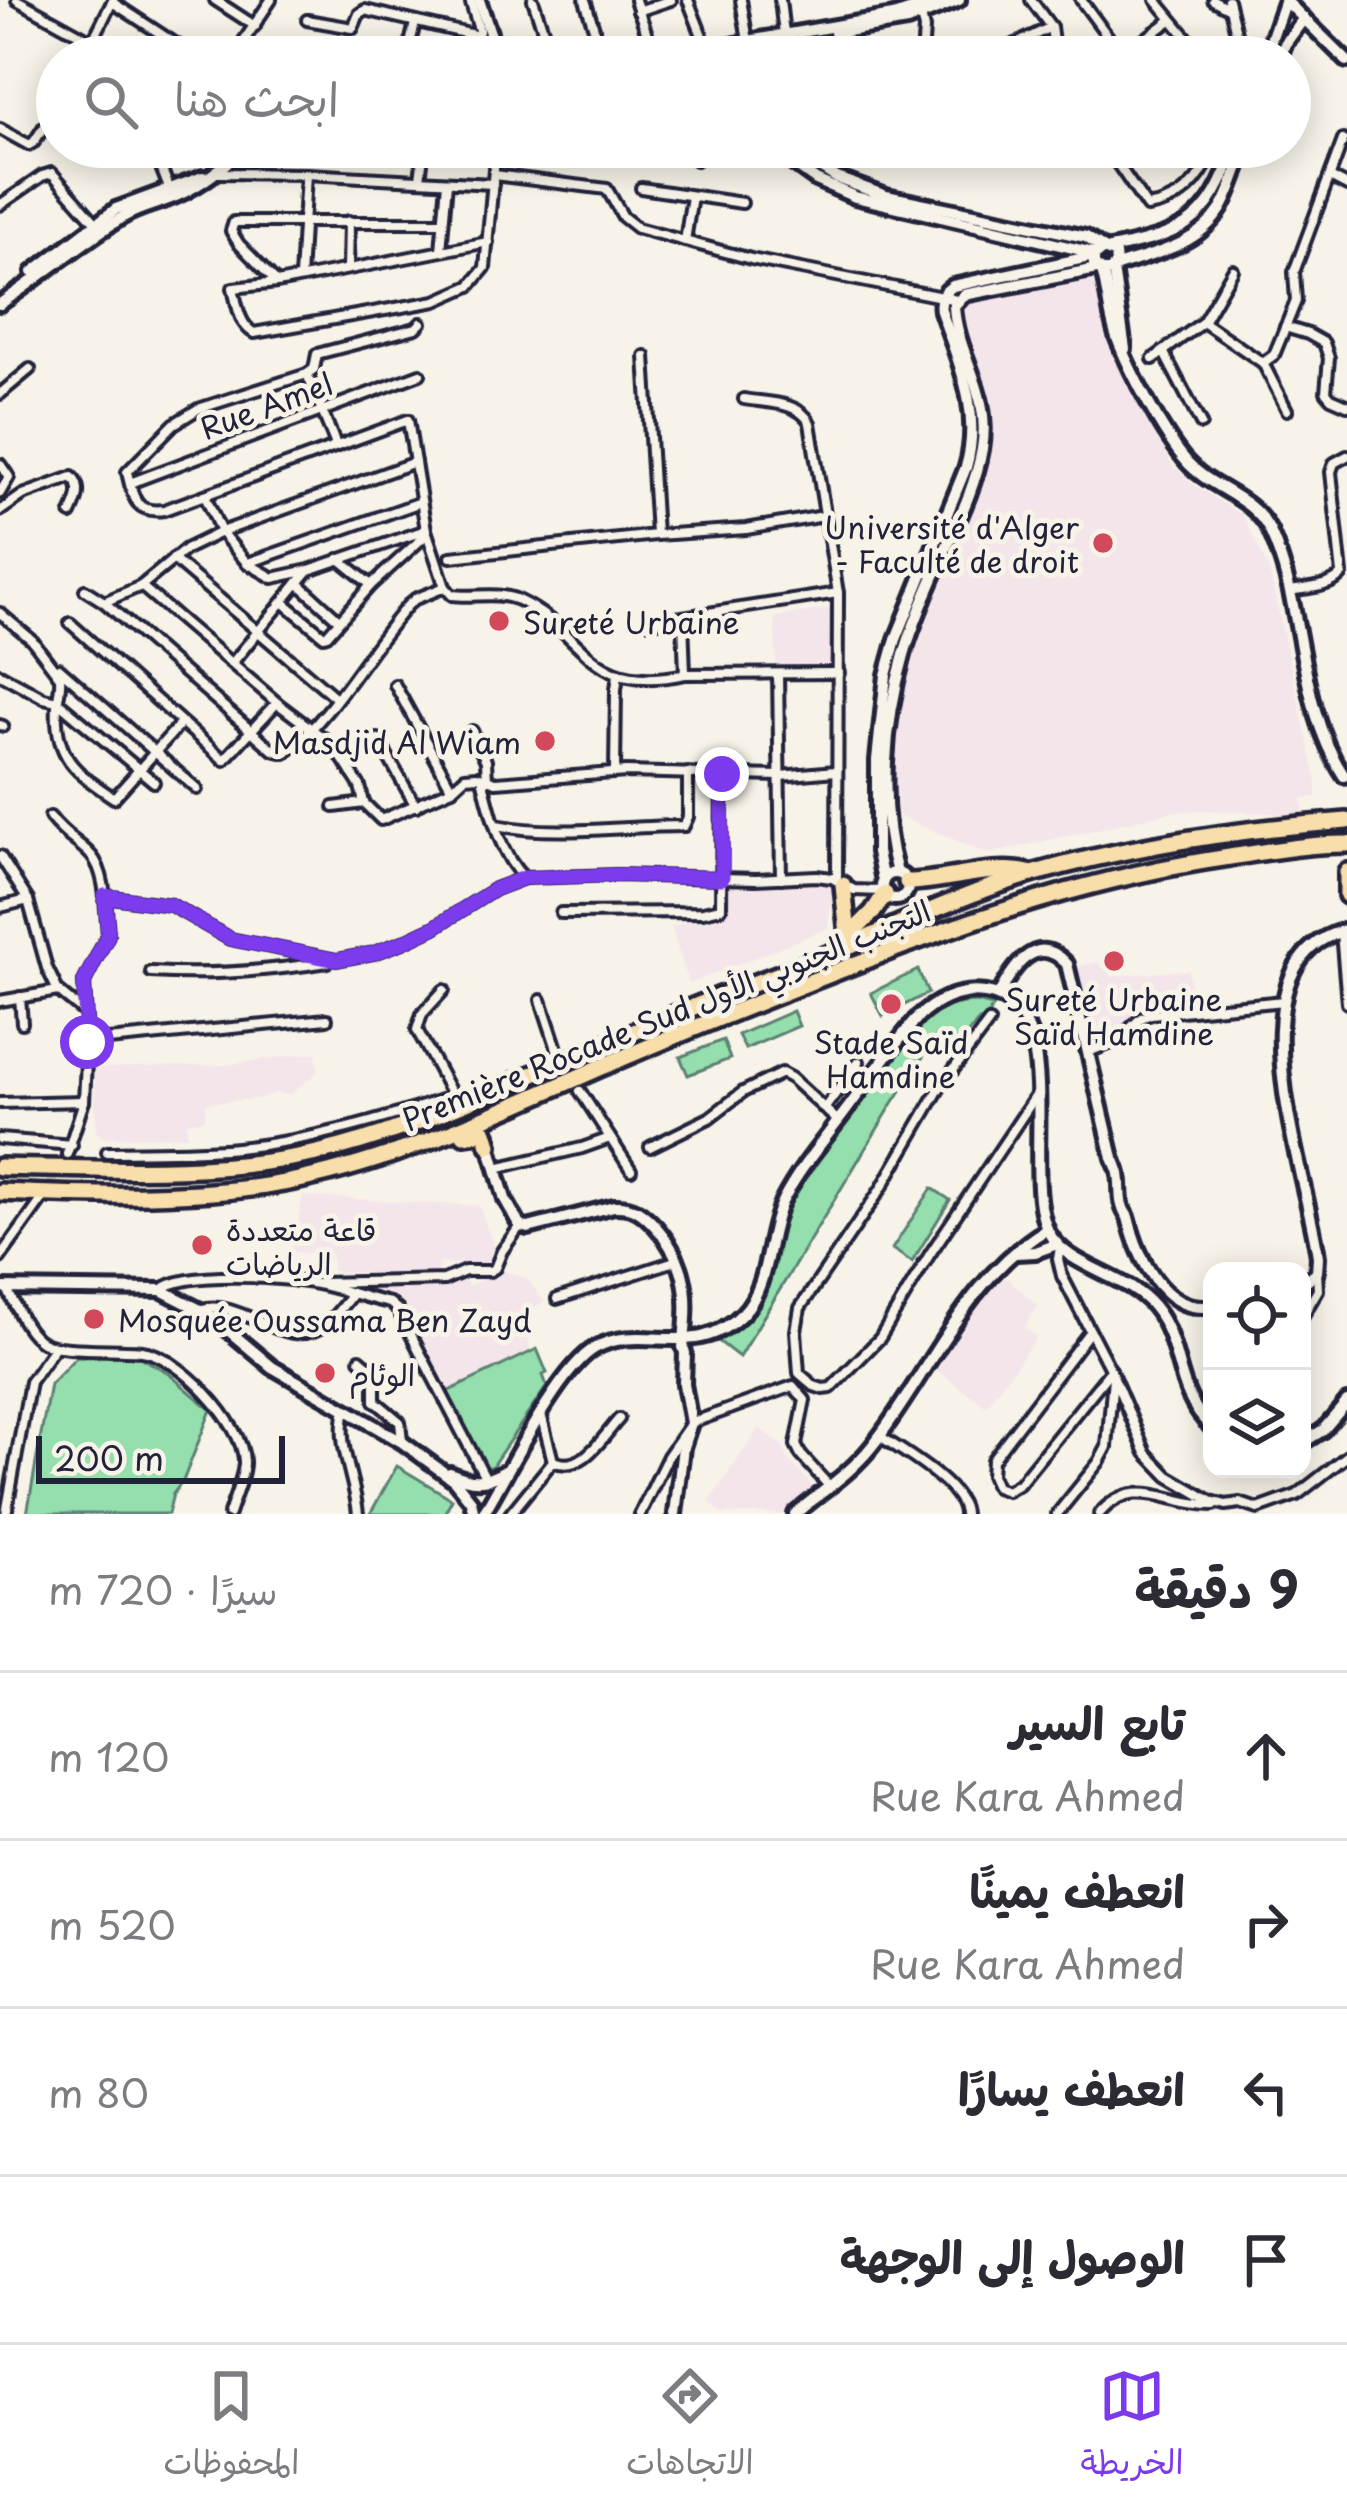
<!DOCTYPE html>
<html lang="ar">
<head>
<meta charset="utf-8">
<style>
  body { margin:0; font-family:"Playpen Sans","Playpen Sans Arabic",sans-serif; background:#f2f2f3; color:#2b2b33; direction:rtl }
  .controls { position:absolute; right:36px; bottom:36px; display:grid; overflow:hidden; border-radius:24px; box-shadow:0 6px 30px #0003 }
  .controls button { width:108px; height:108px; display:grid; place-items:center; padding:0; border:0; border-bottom:3px solid #e1e1e2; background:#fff; color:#2b2b33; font:60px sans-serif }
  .scale { position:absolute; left:36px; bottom:30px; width:249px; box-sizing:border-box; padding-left:12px; border:6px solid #22223b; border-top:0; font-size:33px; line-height:42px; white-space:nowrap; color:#22223b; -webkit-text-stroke:9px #f7f3e8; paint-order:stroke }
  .stop { position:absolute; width:36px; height:36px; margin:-27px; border:9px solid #7c3aed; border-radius:50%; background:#fff }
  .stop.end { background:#7c3aed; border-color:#fff; box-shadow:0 3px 12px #0008 }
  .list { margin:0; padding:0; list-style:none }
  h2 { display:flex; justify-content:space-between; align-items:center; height:156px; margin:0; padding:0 48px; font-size:51px }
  h2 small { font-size:39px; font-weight:400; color:#7c7c81 }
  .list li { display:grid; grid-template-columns:78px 1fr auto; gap:36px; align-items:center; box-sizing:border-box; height:168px; padding:0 48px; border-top:3px solid #e1e1e2 }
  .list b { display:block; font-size:45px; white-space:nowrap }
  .list p { margin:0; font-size:39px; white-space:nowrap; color:#7c7c81 }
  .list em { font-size:39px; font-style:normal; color:#7c7c81 }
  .icon { flex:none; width:66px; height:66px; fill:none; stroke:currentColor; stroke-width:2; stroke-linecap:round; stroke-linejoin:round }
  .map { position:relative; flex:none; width:1347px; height:1514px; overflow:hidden; direction:ltr }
  .search { position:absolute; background:#fff; box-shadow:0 6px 30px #0003; left:36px; right:36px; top:36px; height:132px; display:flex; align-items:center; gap:30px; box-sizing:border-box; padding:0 42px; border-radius:66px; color:#7c7c81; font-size:45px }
  .sheet { height:828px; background:#fff }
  nav { display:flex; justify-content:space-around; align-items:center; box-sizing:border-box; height:168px; border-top:3px solid #e1e1e2; background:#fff; font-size:33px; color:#7c7c81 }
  nav a { display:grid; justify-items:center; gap:6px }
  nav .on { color:#7c3aed }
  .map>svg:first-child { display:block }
  .built { fill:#f4e5ea }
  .green { fill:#95dead; stroke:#5c8074; stroke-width:3 }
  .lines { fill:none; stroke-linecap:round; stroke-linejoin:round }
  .street-tunnel { stroke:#ccc9c5; stroke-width:8; stroke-dasharray:8 4; stroke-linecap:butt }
  .street-casing { stroke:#22223b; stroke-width:16 }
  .secondary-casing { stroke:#22223b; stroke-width:20 }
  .highway-casing { stroke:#22223b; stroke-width:24 }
  .street { stroke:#f7f3e8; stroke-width:8 }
  .secondary { stroke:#f7f3e8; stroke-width:10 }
  .highway { stroke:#f8deab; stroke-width:15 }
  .route { stroke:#7c3aed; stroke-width:15 }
  .poi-dot { fill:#d1495b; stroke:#f7f3e8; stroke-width:4.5 }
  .labels { text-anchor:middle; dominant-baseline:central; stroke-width:10; stroke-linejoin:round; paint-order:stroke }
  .street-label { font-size:30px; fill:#22223b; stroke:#f7f3e8 }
  .poi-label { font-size:30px; fill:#22223b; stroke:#f7f3e8; text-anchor:start }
</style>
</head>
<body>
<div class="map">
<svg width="1347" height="1514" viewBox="0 0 1347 1514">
  <rect width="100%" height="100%" fill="#f7f3e8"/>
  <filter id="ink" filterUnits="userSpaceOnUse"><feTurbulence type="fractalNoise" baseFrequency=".00833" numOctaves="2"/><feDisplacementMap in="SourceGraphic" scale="24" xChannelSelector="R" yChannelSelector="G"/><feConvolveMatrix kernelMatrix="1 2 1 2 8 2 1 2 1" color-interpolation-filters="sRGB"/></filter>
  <g filter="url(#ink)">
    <!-- built -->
    <g class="built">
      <polygon points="1095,281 1126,377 1172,465 1194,485 1243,516 1269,570 1317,783 1317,797 1302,799 1303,815 1201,810 1172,812 988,854 898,816 895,782 895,712 912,640 990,443 987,398 960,307 965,300"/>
      <polygon points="835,607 837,673 776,676 775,617"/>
      <polygon points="726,883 833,884 828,928 689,984 671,927 697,916 705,922 727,913"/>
      <polygon points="1097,962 1112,976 1189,970 1192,1006 1154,1011 1115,1039 1090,1046 1072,968"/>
      <polygon points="316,1052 318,1072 289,1095 275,1093 257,1099 206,1103 205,1119 187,1122 187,1136 101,1137 96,1131 94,1068 225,1065"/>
      <polygon points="303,1196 479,1206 497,1256 493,1265 439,1263 437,1277 332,1271 332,1254 291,1252"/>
      <polygon points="502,1270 526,1278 544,1301 522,1317 531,1350 445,1393 397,1298 339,1285 450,1283 462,1275 468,1286"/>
      <polygon points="1006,1277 1038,1306 1024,1327 1037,1337 986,1406 935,1369 991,1289"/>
      <polygon points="759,1428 783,1446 787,1458 818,1492 791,1514 723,1514 709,1502"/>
    </g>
    <!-- green -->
    <g class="green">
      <polygon points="918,970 928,993 883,1016 871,993"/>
      <path d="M976,1002l17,4 -7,13 -7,2 -20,22 -21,-9 -45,69 -154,254 -22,-17c60,-23 44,-78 66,-124 27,-56 69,-104 107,-152 12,-16 26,-38 42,-49 14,-10 28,-12 44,-13z"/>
      <polygon points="793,1011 799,1026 745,1049 738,1035"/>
      <polygon points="723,1040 730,1059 688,1075 680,1057"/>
      <polygon points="932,1188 950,1200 912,1262 892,1249"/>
      <polygon points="537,1349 547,1373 543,1375 547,1386 492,1466 485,1470 445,1393"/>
      <polygon points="138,1356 167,1372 211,1410 183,1481 173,1494 168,1514 27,1514 50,1384 76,1357"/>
      <polygon points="397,1466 452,1499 444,1514 370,1514"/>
    </g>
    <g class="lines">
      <!-- street-tunnel -->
      <polyline class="street-tunnel" points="45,1194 67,1154"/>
      <defs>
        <g id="street">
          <polyline points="17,0 88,39 94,38 113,0"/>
          <polyline points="215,0 255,26"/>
          <polyline points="533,0 552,57"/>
          <polyline points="585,0 603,57"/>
          <polyline points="635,0 655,57"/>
          <polyline points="688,0 708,51"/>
          <polyline points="741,0 748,41"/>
          <polyline points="780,0 784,34"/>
          <polyline points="1031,0 1051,27 1055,57"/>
          <polyline points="1081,0 1123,57"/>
          <polyline points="1156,0 1203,57"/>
          <polyline points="1213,0 1230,9"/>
          <polyline points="1228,0 1242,57"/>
          <polyline points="112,2 196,57"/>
          <polyline points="638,11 671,0"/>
          <polyline points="921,16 924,29 922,57"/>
          <polyline points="307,20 353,28 359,14 365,10 478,36 479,30 470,0"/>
          <polyline points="842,32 848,57"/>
          <polyline points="788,40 794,57"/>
          <polyline points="408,52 415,23"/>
          <polyline points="1122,56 1171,20"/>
          <polyline points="233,57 271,0"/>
          <polyline points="868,57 872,54 886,57"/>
          <polyline points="971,57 993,55 1051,27"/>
          <polyline points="0,129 29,145 34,142 57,107"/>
          <polyline points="153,147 169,188"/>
          <polyline points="692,147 696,160"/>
          <path d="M1106,147l41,60c27,-4 46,-18 59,-42"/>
          <polyline points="1193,147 1206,165 1212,159 1230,152 1230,149"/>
          <polyline points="496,152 515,147"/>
          <polyline points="218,173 306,174 493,184"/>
          <polyline points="494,175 607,189 623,217 637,228 751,259 957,300"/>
          <polyline points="1330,177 1347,186"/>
          <polyline points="420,179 424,147"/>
          <polyline points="641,188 742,203"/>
          <polyline points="0,205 42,176 52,173 96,223"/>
          <polyline points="685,241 692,196"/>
          <path d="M488,242l-211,41 -44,5c4,16 6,37 21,45l182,-32 34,-15 15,-18 11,-121"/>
          <polyline points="441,250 447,182"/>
          <polyline points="348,269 349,221"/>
          <polyline points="300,278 306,174"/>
          <polyline points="276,282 239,244 231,231 234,222 443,222"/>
          <polyline points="1203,322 1263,363 1287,410"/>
          <path d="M421,323l-5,5 -99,26 -3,15 -7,5 -109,35 -24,15 -47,48c6,24 7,42 37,38l244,-90 18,110 19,57 7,8c22,3 45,-4 66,5 70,33 68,95 167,74l154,-1"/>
          <polyline points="1285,327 1308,334 1324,343 1329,358 1326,392 1331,398 1347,405"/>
          <polyline points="1164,353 1201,424"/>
          <polyline points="645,356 656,534"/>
          <polyline points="1153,359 1203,322 1233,270"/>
          <polyline points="1263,363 1274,355 1296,301 1294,272 1343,140"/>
          <polyline points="307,374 336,445"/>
          <polyline points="0,394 30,369"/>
          <path d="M744,399c22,4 55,2 66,24l28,170 -1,286"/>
          <polyline points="0,464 9,477 0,493"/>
          <polyline points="130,483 420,374"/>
          <polyline points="205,496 221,532 247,563 273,578 309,570 426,530"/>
          <path d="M0,511l23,-16 49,-18c11,11 5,24 -1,37"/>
          <polyline points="451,557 656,535 746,529 824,516"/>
          <polyline points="173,559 336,698"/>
          <polyline points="339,559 371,585"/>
          <polyline points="248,563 421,502"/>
          <polyline points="298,583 339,620"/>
          <polyline points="141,586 281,706 334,746 360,786 364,803 381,820 452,789 465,777 477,776 496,782 626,772 780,776 836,771"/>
          <path d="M85,590l19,12 169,148 12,3c47,-35 83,-103 123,-148l7,-6 30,-12"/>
          <path d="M1289,591c17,-3 42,-3 53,-17l-11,-102 3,-9 13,-7"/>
          <polyline points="104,602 141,586 186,549 221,532 415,462"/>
          <polyline points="283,602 324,636 327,635 371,585 427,534"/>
          <path d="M0,613l32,27 28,37c1,10 -2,19 -3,29 -3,51 18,66 57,92l67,-75"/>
          <polyline points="683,618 685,674"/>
          <polyline points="650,622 838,593"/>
          <polyline points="70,623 224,760 277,703"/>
          <polyline points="233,662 308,571"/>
          <polyline points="59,668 197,789"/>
          <polyline points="0,674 44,698 57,701 154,782"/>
          <polyline points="778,674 781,878"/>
          <polyline points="395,685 452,789"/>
          <polyline points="0,725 3,726"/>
          <path d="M472,731l14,30 1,19 -4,2c8,31 17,73 41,96"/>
          <polyline points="378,739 416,806"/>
          <polyline points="615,772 616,689 618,675"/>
          <polyline points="334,807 364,803"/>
          <path d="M50,817c28,36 49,25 55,79"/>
          <path d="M496,825c62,12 125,1 188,1l4,-9v-44"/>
          <polyline points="0,856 28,900 47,968 58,991 85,1013"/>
          <polyline points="0,907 28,900"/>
          <polyline points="561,913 703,912 721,908 722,774"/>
          <polyline points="1341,932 1347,1003"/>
          <path d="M151,972c60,4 118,-1 177,-10"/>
          <polyline points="20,997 22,1023"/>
          <polyline points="541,1000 561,1061"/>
          <polyline points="0,1001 58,991"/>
          <polyline points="989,1022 939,1089 881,1189 800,1308 796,1331 799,1373 814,1386 823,1389 831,1388 880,1338 930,1254 1037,1094"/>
          <polyline points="87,1042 327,1019"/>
          <polyline points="1088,1052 1117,1041 1141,1018 1151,1014 1284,1001"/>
          <polyline points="580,1091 631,1170"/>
          <polyline points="0,1103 84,1101"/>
          <polyline points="824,1109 859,1062"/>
          <polyline points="0,1139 72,1145"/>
          <polyline points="650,1147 709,1118 743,1092 782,1073 791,1078 838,1121"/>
          <path d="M107,1152c43,-1 87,0 130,-4 73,-7 146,-28 216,-52l-36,-66 5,-16 22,-24"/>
          <polyline points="67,1154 84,1101 87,1042 84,982 108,935 105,896 171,905 230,939 337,960 374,953 403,942 435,927 495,889 524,878 618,875 756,879 816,876 832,878 854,890 882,891"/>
          <polyline points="496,1168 582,1148 610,1138"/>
          <polyline points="1060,1248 1058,1259 1062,1276 1112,1373 1146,1453 1168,1476 1211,1501 1226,1505 1240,1503 1258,1509 1297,1495 1347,1456"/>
          <polyline points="0,1258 41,1201"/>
          <polyline points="321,1283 444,1280 465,1271 490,1271 495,1268 502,1251 520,1226"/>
          <path d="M7,1289c9,17 18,43 35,53 16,10 77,6 100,9 36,4 101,72 102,110 1,13 -11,39 -15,53"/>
          <path d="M161,1290c25,-20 124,-13 156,-6 25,5 48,14 73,19l8,7 88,169"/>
          <polyline points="557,1299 678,1260"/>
          <path d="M202,1309c41,-11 85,46 124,15 10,-8 18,-20 26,-30"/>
          <polyline points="1302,1317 1318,1290 1317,1272"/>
          <polyline points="1090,1331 992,1460 991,1475 996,1487 1007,1491 1019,1484 1111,1370"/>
          <polyline points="360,1359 375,1372 375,1401 400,1422 402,1441"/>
          <path d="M345,1410c-9,35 10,68 13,104"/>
          <path d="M541,1414l12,47c29,13 48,-22 66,-42"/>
          <path d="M880,1436c23,16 83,49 84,78"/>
          <polyline points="6,1514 30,1382 54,1348"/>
          <polyline points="510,1514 553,1461"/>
          <polyline points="640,1514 668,1456 691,1423 793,1386 805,1400 796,1445 801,1455 830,1487"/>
          <polyline points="1057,1514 1099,1462 1107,1447 1113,1377"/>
          <path d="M1099,1514c36,-41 71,-8 115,-9"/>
        </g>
        <g id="secondary">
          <polyline points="479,0 498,57"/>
          <polyline points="1285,0 1347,61"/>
          <polyline points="835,33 907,21 959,0"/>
          <polyline points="686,57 748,41 893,16 944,0"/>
          <polyline points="1265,57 1285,0"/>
          <polyline points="1280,57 1285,44 1304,18"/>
          <polyline points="770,147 816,180 855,197 1094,253"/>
          <polyline points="789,147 837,178 886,196 1086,237 1104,249"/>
          <path d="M1110,249c76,-16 98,-25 125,-102"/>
          <path d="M1114,267c39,-13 83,-21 107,-58 11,-18 17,-42 25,-62"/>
          <polyline points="1113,269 1125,349"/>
          <path d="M1102,271c7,23 7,50 17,72 13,32 45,93 68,119 25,28 65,33 83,69 36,78 26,172 74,245"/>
          <polyline points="33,272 116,209 203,177"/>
          <path d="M0,304c42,-28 80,-61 123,-87 16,-10 35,-13 53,-21 27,-12 46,-28 68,-49"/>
          <path d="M897,873c-19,-68 -13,-150 7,-218 8,-29 21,-58 33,-86 16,-38 38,-79 45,-120 10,-57 -25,-92 -28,-143l10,-11 133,-26"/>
          <circle cx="895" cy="886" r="13"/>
          <path d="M883,881l-6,-29v-92l9,-85 10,-36 70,-172c16,-55 -7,-104 -25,-156 -2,-11 2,-19 12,-25l141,-30 10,-7 11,5 1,10 -6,7h-8l-8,-6v-9"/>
          <path d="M998,996c14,-27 38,-66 69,-32l46,194c1,2 6,14 6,16 3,16 -2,29 9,43 9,38 35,98 84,89"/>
          <path d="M489,1145l16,54 15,27 8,2 86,-22c20,-1 29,7 42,21 33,38 34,73 27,120l2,6 -1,31 7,39 -8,24 -8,67"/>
          <polyline points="1016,1253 1035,1252 1057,1244"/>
          <path d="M1302,1284l15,-12 1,-15c-10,-80 -94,-300 29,-327"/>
          <polyline points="0,1288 161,1290 210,1315 272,1367 402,1442 454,1480 471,1501 474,1514"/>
          <polyline points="1302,1443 1323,1430 1347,1402"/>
          <path d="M450,1473c20,9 35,11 55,-2"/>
          <path d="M483,1514c24,-40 75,-145 112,-166 48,-27 100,15 148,-35 27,-28 23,-76 39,-111 16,-32 42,-62 63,-90 24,-32 47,-65 73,-95 19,-17 41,-28 67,-24 88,12 33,182 64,240 19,35 77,41 104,73 31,37 19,85 59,122"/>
          <path d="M795,1514c26,-22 56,-41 77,-68 57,-72 93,-168 175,-217"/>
        </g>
        <g id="highway">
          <polyline points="1347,872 1347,895"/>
          <path d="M907,882c38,0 85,-18 121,-9"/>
          <polyline points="843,885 848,935"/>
          <polyline points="839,946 873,912 885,894"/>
          <polyline points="464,1135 485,1132 489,1145"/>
          <path d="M0,1167c104,2 214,9 317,-14 85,-19 165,-59 246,-91 56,-23 111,-48 168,-70 33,-13 68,-24 101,-39 67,-28 133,-60 203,-80 102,-29 206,-44 312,-52"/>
          <path d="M0,1192c96,4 204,8 299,-12 106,-22 206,-71 305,-114 83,-36 167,-69 252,-102 122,-48 243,-88 374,-107 39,-6 78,-13 117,-13"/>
        </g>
      </defs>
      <!-- street casing -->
      <use href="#street" class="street-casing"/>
      <!-- secondary casing -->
      <use href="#secondary" class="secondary-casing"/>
      <!-- highway casing -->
      <use href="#highway" class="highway-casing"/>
      <!-- street -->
      <use href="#street" class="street"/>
      <!-- secondary -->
      <use href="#secondary" class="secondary"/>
      <!-- highway -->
      <use href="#highway" class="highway"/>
    </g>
  </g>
  <g class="lines" filter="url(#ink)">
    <!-- route -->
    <polyline class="route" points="87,1042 84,982 108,935 105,896 171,905 230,939 337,960 374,953 403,942 435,927 495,889 524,878 618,875 722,878 722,774"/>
  </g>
  <!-- markers -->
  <g class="poi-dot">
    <circle cx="1103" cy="543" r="12"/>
    <circle cx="499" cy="621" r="12"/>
    <circle cx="545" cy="741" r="12"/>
    <circle cx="1114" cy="961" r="12"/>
    <circle cx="891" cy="1004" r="12"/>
    <circle cx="202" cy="1245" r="12"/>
    <circle cx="94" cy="1319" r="12"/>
    <circle cx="325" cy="1373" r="12"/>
  </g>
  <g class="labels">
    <!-- street labels -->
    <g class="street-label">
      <text transform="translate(266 405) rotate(-20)">Rue Amel</text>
      <text transform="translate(666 1014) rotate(-22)">Première Rocade Sud التجنب الجنوبي الأول</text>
    </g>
    <!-- poi labels -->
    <g class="poi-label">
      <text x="1079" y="526" text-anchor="end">Université d'Alger<tspan x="1079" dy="34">- Faculté de droit</tspan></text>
      <text x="523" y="621">Sureté Urbaine</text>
      <text x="521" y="741" text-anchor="end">Masdjid Al Wiam</text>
      <text x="1114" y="998" text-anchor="middle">Sureté Urbaine<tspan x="1114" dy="34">Saïd Hamdine</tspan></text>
      <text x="891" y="1041" text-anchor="middle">Stade Saïd<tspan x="891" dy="34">Hamdine</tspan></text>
      <text x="226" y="1228">قاعة متعددة<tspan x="226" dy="34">الرياضات</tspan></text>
      <text x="118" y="1319">Mosquée Oussama Ben Zayd</text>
      <text x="349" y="1373">الوئام</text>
    </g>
  </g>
</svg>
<div class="controls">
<button><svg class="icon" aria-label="locate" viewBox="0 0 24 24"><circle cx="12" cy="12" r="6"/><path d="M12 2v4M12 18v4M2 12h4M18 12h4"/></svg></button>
<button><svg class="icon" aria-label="layers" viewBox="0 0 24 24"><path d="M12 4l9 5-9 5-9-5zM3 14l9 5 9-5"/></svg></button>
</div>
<div class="scale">200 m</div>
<div class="stop" style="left:87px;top:1042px"></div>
<div class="stop end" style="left:722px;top:774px"></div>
<div class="search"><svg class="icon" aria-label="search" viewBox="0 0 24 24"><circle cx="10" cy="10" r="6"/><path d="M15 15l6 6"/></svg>ابحث هنا</div>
</div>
<section class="sheet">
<h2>9 دقيقة<small>سيرًا · 720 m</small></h2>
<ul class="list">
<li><svg class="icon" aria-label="ahead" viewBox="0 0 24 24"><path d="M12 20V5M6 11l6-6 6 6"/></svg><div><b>تابع السير</b><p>Rue Kara Ahmed</p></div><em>120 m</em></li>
<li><svg class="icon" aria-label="right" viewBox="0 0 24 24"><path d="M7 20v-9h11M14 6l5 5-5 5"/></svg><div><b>انعطف يمينًا</b><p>Rue Kara Ahmed</p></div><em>520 m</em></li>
<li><svg class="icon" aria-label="left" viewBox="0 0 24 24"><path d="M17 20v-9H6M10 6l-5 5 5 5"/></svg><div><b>انعطف يسارًا</b></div><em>80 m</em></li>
<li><svg class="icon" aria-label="arrive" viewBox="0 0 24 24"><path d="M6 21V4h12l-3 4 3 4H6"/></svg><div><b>الوصول إلى الوجهة</b></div></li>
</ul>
</section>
<nav>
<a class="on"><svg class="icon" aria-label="map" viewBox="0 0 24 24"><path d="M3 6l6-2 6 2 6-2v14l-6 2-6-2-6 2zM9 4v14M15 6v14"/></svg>الخريطة</a>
<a><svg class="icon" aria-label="directions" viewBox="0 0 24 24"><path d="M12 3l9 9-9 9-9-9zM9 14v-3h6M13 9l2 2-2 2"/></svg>الاتجاهات</a>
<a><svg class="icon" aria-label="saved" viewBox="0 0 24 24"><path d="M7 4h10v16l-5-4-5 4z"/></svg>المحفوظات</a>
</nav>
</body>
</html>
